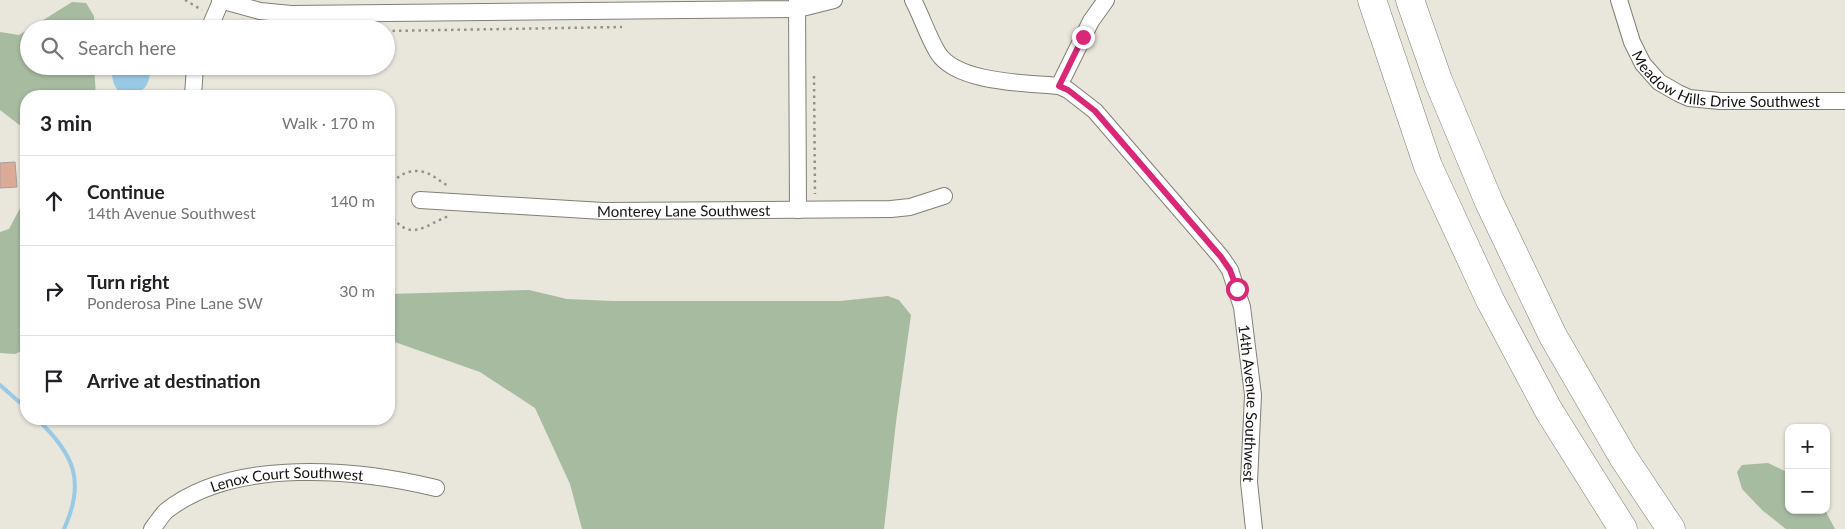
<!DOCTYPE html>
<html lang="en">
<head>
<meta charset="utf-8">
<style>
  body { margin:0; font-family:Lato,sans-serif; background:#f2f2f2; color:#202124 }
  .controls { position:absolute; right:15px; bottom:15px; display:grid; overflow:hidden; border-radius:10px; box-shadow:0 1px 4px #0004 }
  .controls button { width:45px; height:45px; display:grid; place-items:center; padding:0; border:0; border-bottom:1px solid #e0e0e0; background:#fff; color:#202124; font:25px sans-serif }
  .stop { position:absolute; width:15px; height:15px; margin:-11px; border:4px solid #db2777; border-radius:50%; background:#fff }
  .stop.end { background:#db2777; border-color:#fff; box-shadow:0 1px 5px #0008 }
  .list { margin:0; padding:0; list-style:none }
  h2 { display:flex; justify-content:space-between; align-items:center; height:65px; margin:0; padding:0 20px; font-size:21px }
  h2 small { font-size:16px; font-weight:400; color:#757577 }
  .list li { display:grid; grid-template-columns:32px 1fr auto; gap:15px; align-items:center; box-sizing:border-box; height:90px; padding:0 20px; border-top:1px solid #e0e0e0 }
  .list b { display:block; font-size:19px; white-space:nowrap }
  .list p { margin:0; font-size:16px; white-space:nowrap; color:#757577 }
  .list em { font-size:16px; font-style:normal; color:#757577 }
  .icon { flex:none; width:28px; height:28px; fill:none; stroke:currentColor; stroke-width:2; stroke-linecap:round; stroke-linejoin:round }
  .map { position:relative; flex:none; width:1845px; height:529px; overflow:hidden }
  .search { position:absolute; background:#fff; box-shadow:0 1px 4px #0004; left:20px; top:20px; width:375px; height:55px; display:flex; align-items:center; gap:12px; box-sizing:border-box; padding:0 18px; border-radius:28px; color:#757577; font-size:19px }
  .panel { position:absolute; background:#fff; box-shadow:0 1px 4px #0004; left:20px; top:90px; width:375px; height:335px; border-radius:20px }
  .map>svg:first-child { display:block }
  .green { fill:#a6bba0 }
  .water { fill:#99cae5 }
  .lines { fill:none; stroke-linecap:round; stroke-linejoin:round }
  .stream { stroke:#99cae5; stroke-width:4 }
  .building { fill:#dcab98; stroke:#a99d98 }
  .street-casing { stroke:#827f75; stroke-width:18 }
  .highway-casing { stroke:#827f75; stroke-width:29 }
  .path { stroke:#949289; stroke-width:2.5; stroke-dasharray:2.5 4; stroke-linecap:butt }
  .street { stroke:#fff; stroke-width:16 }
  .highway { stroke:#fff; stroke-width:28 }
  .route { stroke:#db2777; stroke-width:6 }
  .labels { text-anchor:middle; dominant-baseline:central; stroke-width:4.5; stroke-linejoin:round; paint-order:stroke }
  .street-label { font-size:15px; fill:#151410; stroke:#e9e6db }
</style>
</head>
<body>
<div class="map">
<svg width="1845" height="529" viewBox="0 0 1845 529">
  <rect width="100%" height="100%" fill="#e9e6db"/>
  <!-- green -->
  <g class="green">
    <polygon points="72,2 86,3 94,16 94,29 29,29"/>
    <polygon points="29,29 29,66 94,66 96,96 26,96 26,144 22,127 0,110 0,32 19,35"/>
    <polygon points="26,197 26,349 15,354 0,353 0,232 9,229"/>
    <polygon points="529,290 567,299 612,301 840,301 888,296 899,300 911,315 896,422 884,529 582,529 570,484 535,408 480,372 389,340 389,294"/>
    <polygon points="1768,463 1789,473 1789,510 1825,510 1835,529 1786,529 1762,510 1742,489 1737,472 1742,465"/>
  </g>
  <!-- water -->
  <path class="water" d="M111,66h39c0,7 0,14 -4,20 -6,9 -26,11 -31,0 -3,-5 -3,-14 -4,-20z"/>
  <g class="lines">
    <!-- stream -->
    <g class="stream">
      <polyline points="0,385 26,408"/>
      <path d="M37,419c37,35 49,62 27,110"/>
    </g>
  </g>
  <!-- building -->
  <polygon class="building" points="15,162 17,187 0,188 0,163"/>
  <g class="lines">
    <defs>
      <g id="street">
        <polyline points="220,0 260,11 291,14 798,9 834,0"/>
        <polyline points="797,0 798,210"/>
        <path id="s1" d="M913,0c9,17 15,37 25,53 19,30 88,30 121,33l9,4 27,21 126,146 9,13 12,37 11,88 -4,87 5,47"/>
        <path id="s2" d="M1619,0l13,42 11,22 16,18 19,11 11,5 31,3h125"/>
        <polyline points="209,29 221,1"/>
        <polyline points="1059,86 1091,21 1106,0"/>
        <polyline points="193,96 195,66"/>
        <path id="s3" d="M420,200l183,11 288,-2 19,-2 34,-11"/>
        <path id="s4" d="M152,529c5,-6 9,-13 14,-18 68,-54 192,-42 270,-23"/>
      </g>
      <g id="highway">
        <polyline points="1372,0 1428,166 1490,300 1549,411 1623,529"/>
        <polyline points="1410,0 1438,80 1489,202 1553,336 1623,457 1671,529"/>
      </g>
    </defs>
    <!-- street casing -->
    <use href="#street" class="street-casing"/>
    <!-- highway casing -->
    <use href="#highway" class="highway-casing"/>
    <!-- path -->
    <g class="path">
      <polyline points="185,0 202,10"/>
      <polyline points="228,22 258,29"/>
      <polyline points="386,31 622,27"/>
      <polyline points="814,76 815,194"/>
      <path d="M389,188c8,-15 26,-22 42,-13 6,3 11,8 18,11"/>
      <path d="M389,213c22,31 35,12 60,3"/>
    </g>
    <!-- street -->
    <use href="#street" class="street"/>
    <!-- highway -->
    <use href="#highway" class="highway"/>
  </g>
  <g class="lines">
    <!-- route -->
    <polyline class="route" points="1083,37 1059,86 1068,90 1095,111 1221,257 1230,270 1237,289"/>
  </g>
  <g class="labels">
    <!-- street labels -->
    <g class="street-label">
      <text stroke="none"><textPath href="#s2" startOffset="156">Meadow Hills Drive Southwest</textPath></text>
      <text stroke="none"><textPath href="#s3" startOffset="264">Monterey Lane Southwest</textPath></text>
      <text stroke="none"><textPath href="#s1" startOffset="576">14th Avenue Southwest</textPath></text>
      <text stroke="none"><textPath href="#s4" startOffset="151">Lenox Court Southwest</textPath></text>
    </g>
  </g>
</svg>
<div class="controls">
<button>+</button>
<button>−</button>
</div>
<div class="stop" style="left:1237px;top:289px"></div>
<div class="stop end" style="left:1083px;top:37px"></div>
<div class="search"><svg class="icon" aria-label="search" viewBox="0 0 24 24"><circle cx="10" cy="10" r="6"/><path d="M15 15l6 6"/></svg>Search here</div>
<section class="panel">
<h2>3 min<small>Walk · 170 m</small></h2>
<ul class="list">
<li><svg class="icon" aria-label="ahead" viewBox="0 0 24 24"><path d="M12 20V5M6 11l6-6 6 6"/></svg><div><b>Continue</b><p>14th Avenue Southwest</p></div><em>140 m</em></li>
<li><svg class="icon" aria-label="right" viewBox="0 0 24 24"><path d="M7 20v-9h11M14 6l5 5-5 5"/></svg><div><b>Turn right</b><p>Ponderosa Pine Lane SW</p></div><em>30 m</em></li>
<li><svg class="icon" aria-label="arrive" viewBox="0 0 24 24"><path d="M6 21V4h12l-3 4 3 4H6"/></svg><div><b>Arrive at destination</b></div></li>
</ul>
</section>
</div>
</body>
</html>
